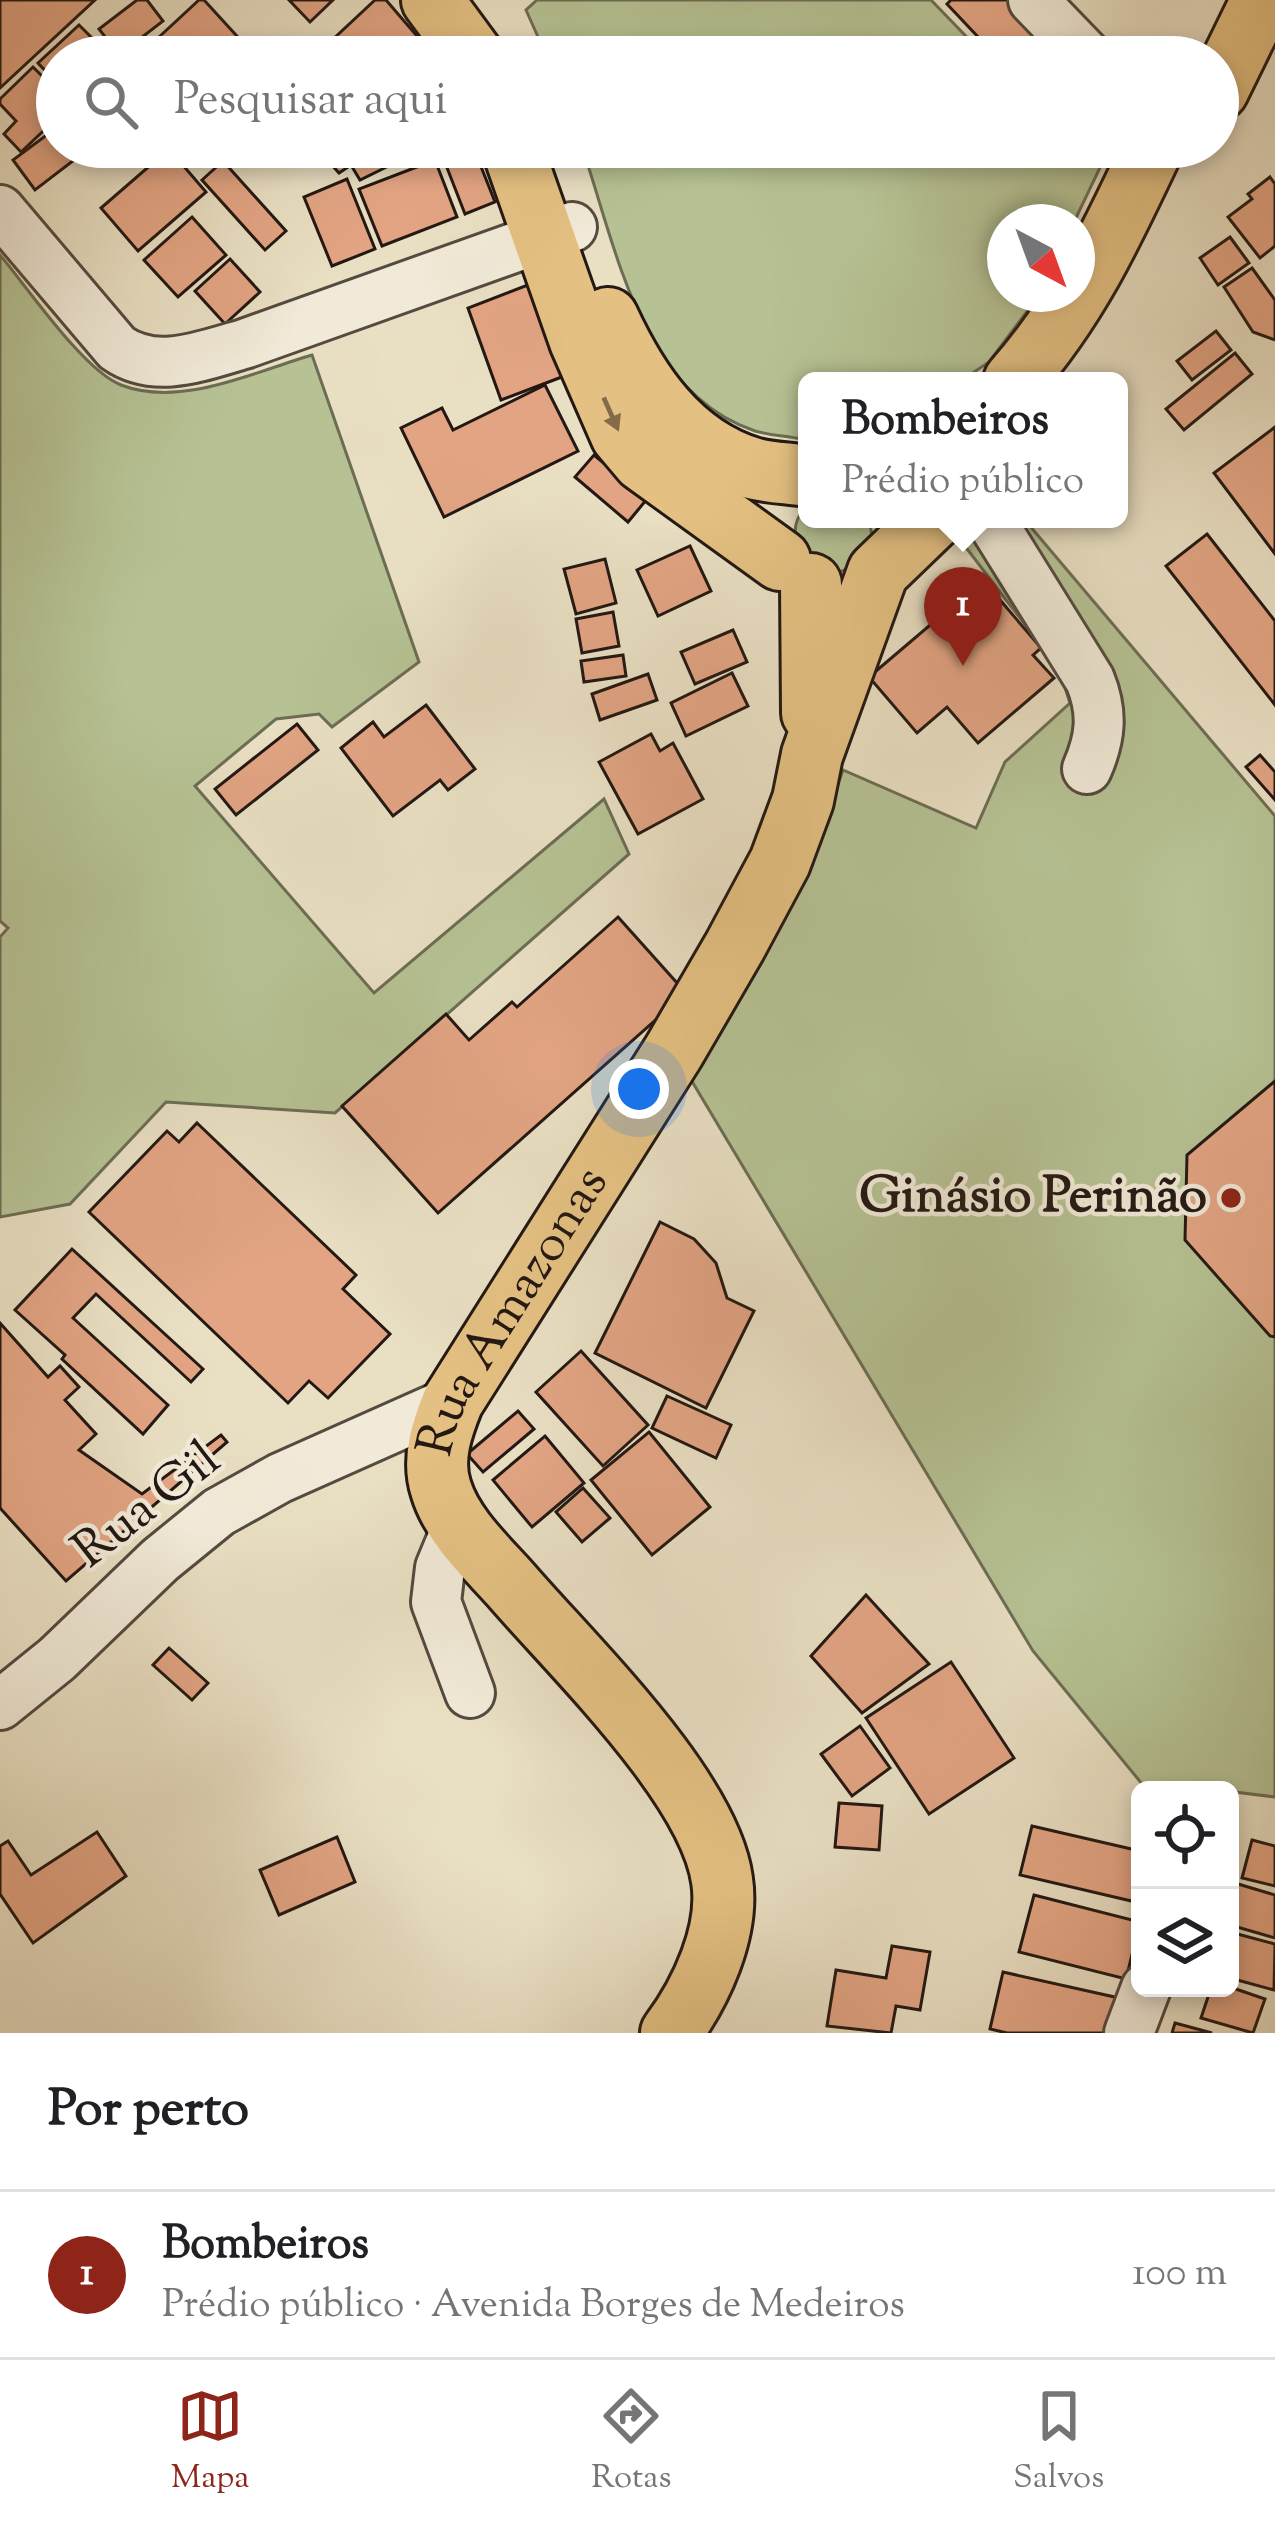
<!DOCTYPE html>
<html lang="pt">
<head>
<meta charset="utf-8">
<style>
  body { margin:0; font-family:"Sorts Mill Goudy",serif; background:#f6f6f6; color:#202124 }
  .controls { position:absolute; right:36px; bottom:36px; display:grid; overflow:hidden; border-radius:18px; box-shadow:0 6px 18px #0003 }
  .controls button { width:108px; height:108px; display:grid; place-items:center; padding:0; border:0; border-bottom:3px solid #e0e0e0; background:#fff; color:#202124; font:60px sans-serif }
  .compass { position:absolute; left:987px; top:204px; width:108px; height:108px; border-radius:50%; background:#fff; box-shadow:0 6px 18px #0003; rotate:139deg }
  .you { position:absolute; left:639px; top:1089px; width:42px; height:42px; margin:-30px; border:9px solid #fff; border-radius:50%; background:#1a73e8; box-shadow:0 0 0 18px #1a73e833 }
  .badge { display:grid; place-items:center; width:78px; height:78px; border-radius:50%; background:#8f2418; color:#fff; font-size:39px; font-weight:700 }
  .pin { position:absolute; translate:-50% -99px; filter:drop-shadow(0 3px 6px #0008) }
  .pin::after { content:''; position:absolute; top:63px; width:42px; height:36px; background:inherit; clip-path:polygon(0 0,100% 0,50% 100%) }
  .popup { position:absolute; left:798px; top:372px; width:330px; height:156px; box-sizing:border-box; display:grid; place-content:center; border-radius:18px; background:#fff; filter:drop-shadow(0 3px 9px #0005); font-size:39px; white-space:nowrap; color:#757577 }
  .popup b { font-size:45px; color:#202124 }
  .popup::after { content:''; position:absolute; left:50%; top:100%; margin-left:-24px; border:24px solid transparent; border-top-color:#fff }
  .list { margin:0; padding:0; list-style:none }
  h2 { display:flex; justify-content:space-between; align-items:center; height:156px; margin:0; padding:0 48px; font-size:51px }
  h2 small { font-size:39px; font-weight:400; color:#757577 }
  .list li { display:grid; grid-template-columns:78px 1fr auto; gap:36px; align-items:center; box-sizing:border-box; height:168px; padding:0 48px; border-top:3px solid #e0e0e0 }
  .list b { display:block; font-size:45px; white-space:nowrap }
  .list p { margin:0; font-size:39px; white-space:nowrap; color:#757577 }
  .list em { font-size:39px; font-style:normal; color:#757577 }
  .icon { flex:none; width:66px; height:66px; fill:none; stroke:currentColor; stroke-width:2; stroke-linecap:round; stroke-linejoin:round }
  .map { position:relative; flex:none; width:1275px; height:2033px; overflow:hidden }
  .search { position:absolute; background:#fff; box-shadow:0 6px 18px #0003; left:36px; right:36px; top:36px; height:132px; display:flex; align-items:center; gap:30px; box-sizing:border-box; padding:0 42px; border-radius:66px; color:#757577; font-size:45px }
  .sheet { height:324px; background:#fff }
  nav { display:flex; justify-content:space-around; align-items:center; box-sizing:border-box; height:168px; border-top:3px solid #e0e0e0; background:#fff; font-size:33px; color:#757577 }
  nav a { display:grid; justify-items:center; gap:6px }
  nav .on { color:#8f2418 }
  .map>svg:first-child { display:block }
  .green { fill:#b6c294; stroke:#6c6d54; stroke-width:3 }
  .building { fill:#e2a483; stroke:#231813; stroke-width:3 }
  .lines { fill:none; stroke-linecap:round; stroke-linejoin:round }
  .minor-casing { stroke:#544a3f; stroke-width:54 }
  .major-casing { stroke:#231813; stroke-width:66 }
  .minor { stroke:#f1ead8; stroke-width:48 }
  .major { stroke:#e4c082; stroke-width:60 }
  .oneway { fill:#846c4a }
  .poi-dot { fill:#8f2418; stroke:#f1ead8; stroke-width:4.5 }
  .labels { text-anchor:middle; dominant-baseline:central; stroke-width:9; stroke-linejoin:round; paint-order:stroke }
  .poi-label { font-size:51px; font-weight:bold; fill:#231813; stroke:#f1ead8; text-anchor:end }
  .street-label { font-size:51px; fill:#231813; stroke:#f1ead8 }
</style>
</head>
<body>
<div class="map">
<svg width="1275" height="2033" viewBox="0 0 1275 2033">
  <rect width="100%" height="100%" fill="#e9dfc3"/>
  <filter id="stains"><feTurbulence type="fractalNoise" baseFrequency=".00167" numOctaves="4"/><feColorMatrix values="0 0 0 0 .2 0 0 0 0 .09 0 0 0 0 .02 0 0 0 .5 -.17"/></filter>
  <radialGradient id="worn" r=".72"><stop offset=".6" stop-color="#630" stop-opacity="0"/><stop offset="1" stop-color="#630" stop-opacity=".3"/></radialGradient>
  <!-- green -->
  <g class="green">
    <polygon points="537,0 931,0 986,57 547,57 526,10"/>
    <path d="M582,147h517l8,6 -33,69h-69v72h35l-51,68 -28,19h-154v58h-6c-15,-3 -32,-4 -46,-8 -115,-38 -139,-185 -173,-284z"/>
    <path d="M0,255c27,32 84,116 121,130 60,23 133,-13 191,-30l107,307 -87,65 -13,-13 -43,5 -81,67 179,207 230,-194 25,55 -294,259 -169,-11 -96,102 -70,13v-280l8,-9 -8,-7z"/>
    <path d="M807,505v14h62l3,17c-15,27 -23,43 -57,34 -16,-24 -31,-39 -8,-65z"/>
    <polygon points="981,519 1024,519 1275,816 1275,1797 1170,1784 1147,1790 1033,1651 687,1073 766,954 807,874 843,770 976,828 1005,762 1070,703 1059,669 961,541"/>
  </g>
  <!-- building -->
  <g class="building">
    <polygon points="0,0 95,0 0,88"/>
    <polygon points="137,0 147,0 163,21 119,55 99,29"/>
    <polygon points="199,0 204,0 256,57 151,57 145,50"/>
    <polygon points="289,0 333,0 310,22"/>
    <polygon points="375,0 386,0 435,57 314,57"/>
    <polygon points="951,0 1010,0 1048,41 1030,57 997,57 947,4"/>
    <polygon points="79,25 103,49 95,57 57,57 57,83 38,63"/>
    <polygon points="33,67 57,91 57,118 21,152 4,134 16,121 0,104 0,99"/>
    <polygon points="56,128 57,147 70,147 78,157 35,190 13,160"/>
    <polygon points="316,147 427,147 360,180 351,165 339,173"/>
    <polygon points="169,149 206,192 138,251 101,208"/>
    <polygon points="474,149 495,202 465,214 444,160"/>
    <polygon points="435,160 457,217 382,246 359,189"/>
    <polygon points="223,161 286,231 265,250 202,180"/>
    <polygon points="1270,177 1275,184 1275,246 1260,258 1228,217 1252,199 1248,194"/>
    <polygon points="347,179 375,249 332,266 304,197"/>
    <polygon points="192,217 226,255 178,297 144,260"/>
    <polygon points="1230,237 1249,263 1218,285 1200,258"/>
    <polygon points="230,259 260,292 225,324 195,291"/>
    <polygon points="1252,268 1275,300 1275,340 1253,332 1224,287"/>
    <polygon points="533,283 567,375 501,400 468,308"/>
    <polygon points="1216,331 1231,350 1192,380 1177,361"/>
    <polygon points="1235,353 1252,374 1184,430 1166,409"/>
    <polygon points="545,385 578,451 444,517 401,428 442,408 453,430"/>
    <polygon points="1275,427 1275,554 1214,473"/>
    <polygon points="594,455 647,499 628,522 575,477"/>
    <polygon points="1207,534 1275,621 1275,705 1166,566"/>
    <polygon points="690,546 711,591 658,616 637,570"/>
    <polygon points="605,559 616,603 576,614 564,569"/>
    <polygon points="983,580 1041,648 1033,655 1054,678 978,743 947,707 917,733 869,677"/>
    <polygon points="613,612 619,646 582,653 576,619"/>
    <polygon points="733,630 747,662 695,684 681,652"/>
    <polygon points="623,655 626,676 584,682 581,661"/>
    <polygon points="732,673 748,706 686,736 671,703"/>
    <polygon points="648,674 657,700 600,720 592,694"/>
    <polygon points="426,705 475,769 448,790 440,780 393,816 341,748 373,722 384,737"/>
    <polygon points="297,724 318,750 236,815 215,789"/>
    <polygon points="651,734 660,751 673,743 703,799 638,834 599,762"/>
    <polygon points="1260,755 1275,772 1275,800 1246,767"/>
    <polygon points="618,917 686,993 438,1213 342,1106 446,1014 469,1040 512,1002 517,1007"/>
    <polygon points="1275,1081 1275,1337 1270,1336 1185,1240 1187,1155"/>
    <polygon points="197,1123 356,1275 343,1289 390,1334 328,1398 309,1381 288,1403 89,1212 167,1131 179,1142"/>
    <polygon points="660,1222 694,1239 716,1263 727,1298 754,1311 706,1408 595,1353"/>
    <polygon points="72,1249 203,1369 191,1382 96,1294 73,1318 168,1405 143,1434 62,1359 65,1355 15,1310"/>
    <polygon points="0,1323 48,1377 60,1366 79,1387 65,1400 96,1434 79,1450 142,1494 221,1435 227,1442 66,1581 0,1508"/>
    <polygon points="581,1351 648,1425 603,1466 536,1392"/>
    <polygon points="667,1396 731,1425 716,1458 652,1428"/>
    <polygon points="518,1411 534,1429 483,1472 467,1454"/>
    <polygon points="649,1432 710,1507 652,1555 591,1480"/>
    <polygon points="545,1436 584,1483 532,1527 493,1480"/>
    <polygon points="583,1488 610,1518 582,1542 556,1512"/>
    <polygon points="866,1595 929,1664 862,1713 811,1656"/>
    <polygon points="169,1648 208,1683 192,1700 153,1665"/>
    <polygon points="951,1662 1014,1758 929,1814 866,1718"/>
    <polygon points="860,1726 890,1768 852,1796 821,1754"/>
    <polygon points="839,1803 882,1806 879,1850 835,1847"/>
    <polygon points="1032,1826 1140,1851 1140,1903 1020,1875"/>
    <polygon points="97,1832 126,1876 33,1943 0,1894 0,1846 8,1841 31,1875"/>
    <polygon points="337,1837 355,1882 279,1915 260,1870"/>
    <polygon points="1252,1840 1275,1846 1275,1886 1242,1878"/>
    <polygon points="1238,1884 1275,1895 1275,1938 1230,1925"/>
    <polygon points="1034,1895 1140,1922 1126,1979 1019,1952"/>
    <polygon points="1230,1932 1275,1944 1274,1990 1230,1978"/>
    <polygon points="892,1946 930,1952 920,2010 896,2006 891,2033 827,2026 836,1970 886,1978"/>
    <polygon points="1003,1972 1119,1998 1111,2033 1007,2033 990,2029"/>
    <polygon points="1230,1987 1265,1999 1253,2033 1201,2018 1211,1988"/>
    <polygon points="1175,2023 1212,2033 1172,2033"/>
  </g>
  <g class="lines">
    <defs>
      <g id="minor">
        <polyline points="1033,0 1088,57"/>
        <path d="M0,210l117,138c39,27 84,8 127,-4l328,-117"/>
        <path d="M990,519l100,161c13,32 11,57 -3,89"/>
        <polyline points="459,1522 440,1568 436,1602 470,1693"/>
        <polyline points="0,1705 57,1659 160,1560 219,1512 280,1478 453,1401"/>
        <polyline points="1129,2033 1146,1988"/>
      </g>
      <g id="major">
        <polyline points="432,0 474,57"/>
        <polyline points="1218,90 1262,0"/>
        <polyline points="512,147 580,341 621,435 643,461 780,560"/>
        <path d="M608,318c30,65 72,128 144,150 17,5 37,5 55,8"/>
        <path d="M1014,381c64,-73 98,-147 139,-234"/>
        <polyline points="811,584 812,713"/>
        <path id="s1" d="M671,2033c30,-40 59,-102 51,-153 -13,-93 -149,-223 -211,-295 -25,-28 -59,-59 -70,-96 -10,-30 1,-61 12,-88l221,-350 61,-105 45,-84 23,-62 9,-45 66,-183 55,-53"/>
      </g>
    </defs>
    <!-- minor casing -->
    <use href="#minor" class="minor-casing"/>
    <!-- major casing -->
    <use href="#major" class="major-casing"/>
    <!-- minor -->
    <use href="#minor" class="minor"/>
    <!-- major -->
    <use href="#major" class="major"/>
  </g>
  <!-- one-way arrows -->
  <defs><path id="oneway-solid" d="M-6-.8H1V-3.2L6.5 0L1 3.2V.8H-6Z" transform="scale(3)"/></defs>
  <use class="oneway" href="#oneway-solid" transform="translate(611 414) rotate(66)"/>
  <!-- markers -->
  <circle class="poi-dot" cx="1231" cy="1198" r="12"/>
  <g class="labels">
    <!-- poi labels -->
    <g class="poi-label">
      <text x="1207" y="1198">Ginásio Perinão</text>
    </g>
    <!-- street labels -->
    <g class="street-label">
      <text stroke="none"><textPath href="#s1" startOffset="849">Rua Amazonas</textPath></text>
      <text transform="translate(148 1507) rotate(-38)">Rua Gil</text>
    </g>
  </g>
  <rect width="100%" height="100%" filter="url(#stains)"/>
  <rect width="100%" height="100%" fill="url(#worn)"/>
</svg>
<div class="controls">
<button><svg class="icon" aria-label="locate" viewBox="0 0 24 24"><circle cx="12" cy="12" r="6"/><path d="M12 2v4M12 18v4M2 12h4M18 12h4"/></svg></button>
<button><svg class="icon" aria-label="layers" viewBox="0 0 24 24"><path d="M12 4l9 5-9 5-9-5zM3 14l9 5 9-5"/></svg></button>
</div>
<svg class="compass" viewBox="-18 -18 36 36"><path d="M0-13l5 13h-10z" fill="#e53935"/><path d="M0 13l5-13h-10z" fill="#757577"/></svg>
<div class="you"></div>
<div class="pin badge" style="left:963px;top:666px">1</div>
<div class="popup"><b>Bombeiros</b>Prédio público</div>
<div class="search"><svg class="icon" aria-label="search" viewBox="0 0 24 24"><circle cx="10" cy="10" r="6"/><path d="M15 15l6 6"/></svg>Pesquisar aqui</div>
</div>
<section class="sheet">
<h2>Por perto<small></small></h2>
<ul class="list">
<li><span class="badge">1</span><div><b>Bombeiros</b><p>Prédio público · Avenida Borges de Medeiros</p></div><em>100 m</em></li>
</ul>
</section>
<nav>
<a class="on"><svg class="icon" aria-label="map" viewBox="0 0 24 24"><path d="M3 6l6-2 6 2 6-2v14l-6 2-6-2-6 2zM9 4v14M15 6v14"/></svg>Mapa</a>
<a><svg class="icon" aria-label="directions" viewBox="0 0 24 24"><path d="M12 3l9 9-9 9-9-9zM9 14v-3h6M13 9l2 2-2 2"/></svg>Rotas</a>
<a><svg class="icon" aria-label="saved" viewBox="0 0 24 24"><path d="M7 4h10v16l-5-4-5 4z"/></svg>Salvos</a>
</nav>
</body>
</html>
